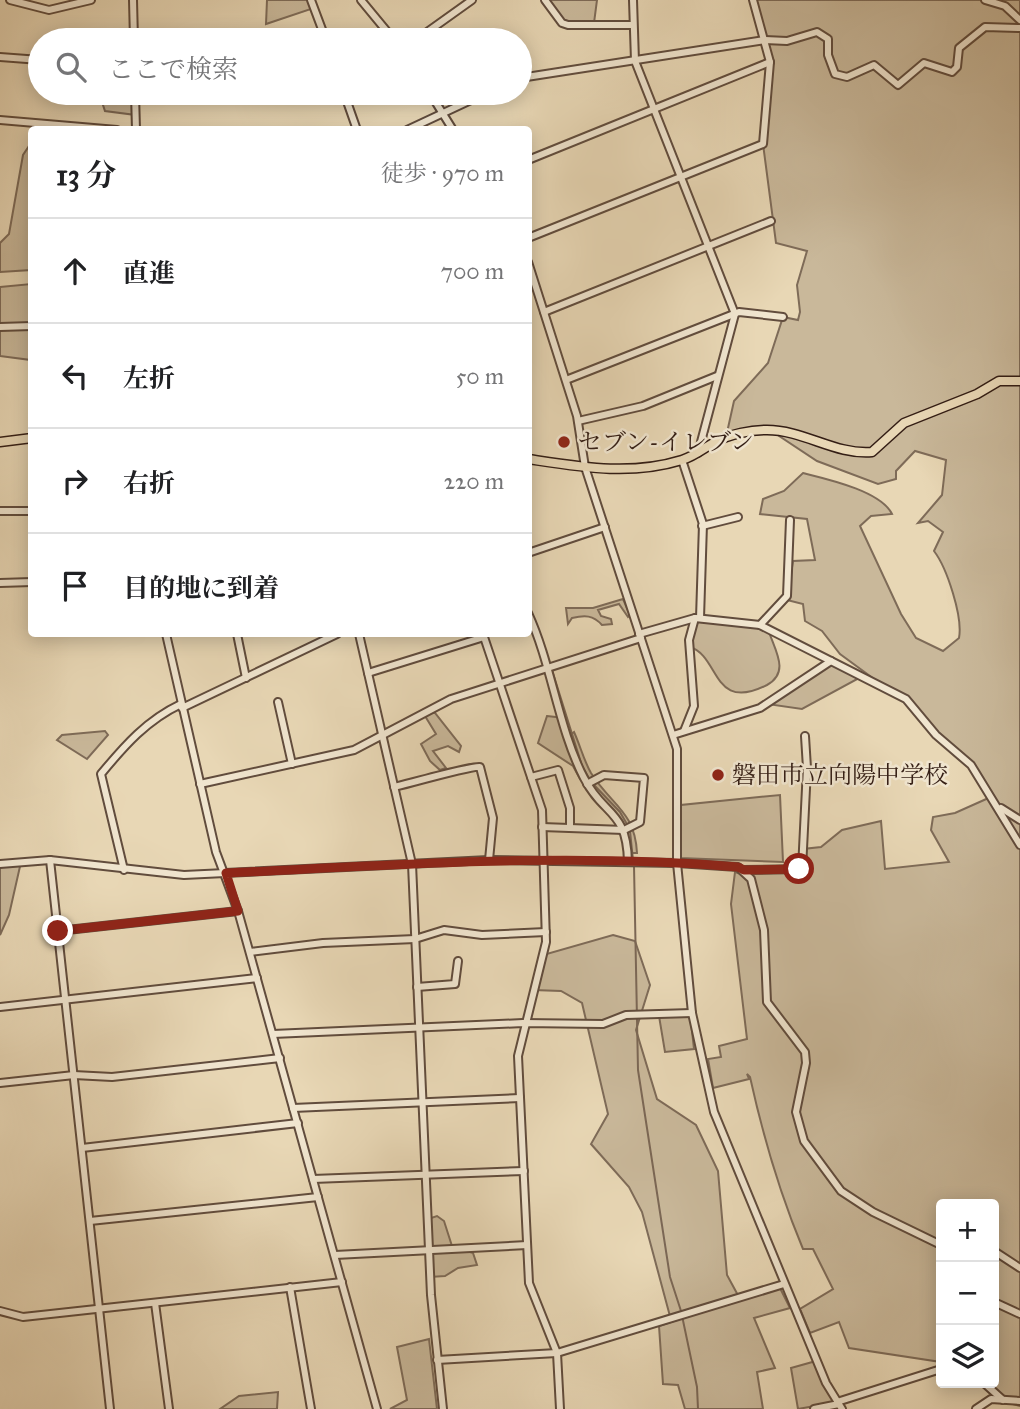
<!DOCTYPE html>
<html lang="ja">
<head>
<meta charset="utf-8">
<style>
  body { margin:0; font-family:"IM FELL Great Primer","Noto Serif JP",serif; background:#f2f2f2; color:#202124 }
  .controls { position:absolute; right:21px; bottom:21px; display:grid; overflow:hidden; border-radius:7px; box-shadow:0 4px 18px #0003 }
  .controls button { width:63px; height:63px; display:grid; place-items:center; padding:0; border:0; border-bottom:2px solid #e0e0e0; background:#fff; color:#202124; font:35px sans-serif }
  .stop { position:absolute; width:21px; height:21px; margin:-16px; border:5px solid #8f2418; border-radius:50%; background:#fff }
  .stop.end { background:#8f2418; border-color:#fff; box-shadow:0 2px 7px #0008 }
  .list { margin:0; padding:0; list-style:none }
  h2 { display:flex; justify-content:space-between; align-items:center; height:91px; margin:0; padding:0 28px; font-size:30px }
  h2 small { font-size:23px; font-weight:400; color:#757577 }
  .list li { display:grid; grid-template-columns:46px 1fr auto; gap:21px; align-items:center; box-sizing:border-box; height:105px; padding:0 28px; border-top:2px solid #e0e0e0 }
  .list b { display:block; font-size:26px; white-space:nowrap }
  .list em { font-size:23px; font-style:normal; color:#757577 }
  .icon { flex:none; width:38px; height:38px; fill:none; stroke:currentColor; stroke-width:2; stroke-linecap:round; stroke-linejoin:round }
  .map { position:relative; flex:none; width:1020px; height:1409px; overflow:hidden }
  .search { position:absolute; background:#fff; box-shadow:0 4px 18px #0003; left:28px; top:28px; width:504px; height:77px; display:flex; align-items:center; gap:18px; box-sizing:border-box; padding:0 24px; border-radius:38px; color:#757577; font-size:26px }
  .panel { position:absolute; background:#fff; box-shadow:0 4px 18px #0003; left:28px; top:126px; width:504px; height:511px; border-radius:7px }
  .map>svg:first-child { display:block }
  .green { fill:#c9b89a; stroke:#7e6b58; stroke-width:2 }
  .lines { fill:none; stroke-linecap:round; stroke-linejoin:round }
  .stream { stroke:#7b6755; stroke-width:2 }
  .minor-casing { stroke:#614c3d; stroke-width:10 }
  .major-casing { stroke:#341e15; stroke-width:11 }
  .minor { stroke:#f0e5cf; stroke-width:6 }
  .major { stroke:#e8d7b5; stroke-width:8 }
  .route { stroke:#8f2418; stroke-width:9 }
  .poi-dot { fill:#8f2418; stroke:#f0e5cf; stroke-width:2.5 }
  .labels { text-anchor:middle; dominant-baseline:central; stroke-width:5; stroke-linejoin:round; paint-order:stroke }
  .poi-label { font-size:24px; fill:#341e15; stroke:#f0e5cf; text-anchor:start }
</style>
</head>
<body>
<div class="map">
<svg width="1020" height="1409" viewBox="0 0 1020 1409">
  <rect width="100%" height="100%" fill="#e8d7b5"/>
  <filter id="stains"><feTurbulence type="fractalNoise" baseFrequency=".00286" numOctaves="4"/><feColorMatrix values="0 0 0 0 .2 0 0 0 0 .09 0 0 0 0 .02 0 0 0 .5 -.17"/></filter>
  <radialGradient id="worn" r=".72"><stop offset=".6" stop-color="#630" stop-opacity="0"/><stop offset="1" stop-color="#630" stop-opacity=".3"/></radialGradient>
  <!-- green -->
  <g class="green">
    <polygon points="267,0 311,0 314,8 266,24"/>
    <polygon points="545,0 597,0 594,23 562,23"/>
    <path d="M753,0h267v1406l-21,-6 -14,-17h9v-179h-53v158l-92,-14 -10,-26 -29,11 -10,-24 33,-20 -20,-40h-10c-23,-55 -40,-113 -53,-172l-3,-3 2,5 -36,9 -5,-29 13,-2 -2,-11 28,-7 -16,-135 4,-32 18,6 -1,-6 47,-3 4,-20 18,-2 21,-17 39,-9 4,48 64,-7 -18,-32 2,-13 22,-4 38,-17 -30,-40 -22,-16 -22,-28 -79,-58 -18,-23 -17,-10 -2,-17 -16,-4 6,-39 22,-1 -8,-41 -47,-5 3,-15 21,-8 19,-18c24,6 78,18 89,41l-21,2 -11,10 41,88 15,24 27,13 16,-13c4,-21 -12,-70 -25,-87l9,-19 -15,-11 -10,2 24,-28 4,-35 -31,-9 -19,20v8l-18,5 -61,-23 -47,-31 -44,7 8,-36 34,-38 15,-46 15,3 2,-8 -3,-27 10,-34 -31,-8 -13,-99 4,-92z"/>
    <polygon points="99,93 135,93 136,115 105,111"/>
    <polygon points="29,146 32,146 31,270 0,272 0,243 9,234 23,155"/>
    <polygon points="31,284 31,360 0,356 0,287"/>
    <path d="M623,599l7,16 -2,2 -9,-13 -21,6 3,6 10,3 1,5 -10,1c-9,-10 -17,-10 -30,-7l-4,6 -2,-16h27z"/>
    <path d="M695,618l73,11c6,20 23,43 -1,56 -55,28 -47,-29 -77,-38z"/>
    <polygon points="831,661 861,677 802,709 767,704"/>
    <polygon points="430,712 435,713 461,746 459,752 448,746 433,751 446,768 440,770 430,761 421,744 436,734 425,716"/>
    <path d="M547,716l17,2 6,17 4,-3c6,13 10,29 17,41 20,32 44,38 46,80h-6l-4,-20 -9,-15 -38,-39 -7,-13 -35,-23z"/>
    <polygon points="105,731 108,735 87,759 57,740 62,735"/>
    <polygon points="780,795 783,862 680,858 681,805"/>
    <polygon points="21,862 9,915 0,935 0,864"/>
    <polygon points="613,935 635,941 650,985 636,1030 657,1099 696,1125 718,1171 727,1275 740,1299 671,1320 642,1212 629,1187 591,1144 608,1114 582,1003 561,991 534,990 543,955"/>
    <polygon points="690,1013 694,1049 665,1052 659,1016"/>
    <polygon points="437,1216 444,1221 452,1246 473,1253 477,1265 458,1268 445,1276 430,1277 430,1223 431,1218"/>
    <polygon points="779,1286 790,1308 754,1318 775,1368 757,1372 763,1409 685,1409 678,1385 663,1384 659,1326"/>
    <polygon points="429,1339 437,1409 390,1409 407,1400 397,1347"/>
    <polygon points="816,1361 837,1402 798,1409 791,1368"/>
    <polygon points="278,1392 277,1409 220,1409 239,1396"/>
  </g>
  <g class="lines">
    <!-- stream -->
    <g class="stream">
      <polyline points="552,670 582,766 590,780"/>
      <polyline points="594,785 620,812 628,826"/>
      <polyline points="630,831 633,860"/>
      <polyline points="634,866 638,1070 670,1277 681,1311 697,1387 698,1409"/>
    </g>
    <defs>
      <g id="minor">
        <polyline points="10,0 49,10 91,0"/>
        <polyline points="133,0 134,40"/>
        <polyline points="311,0 326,40"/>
        <polyline points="361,0 394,40"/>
        <polyline points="545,0 562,23 568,25 633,25"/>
        <polyline points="633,0 635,61 735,314 698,453"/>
        <polyline points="985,0 1005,6 1020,20"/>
        <polyline points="377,40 388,34"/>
        <polyline points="416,40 472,0"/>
        <polyline points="0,57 40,60"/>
        <polyline points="520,78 765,40 787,41 817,32 828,39 828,55 835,74 847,77 874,65 898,85 924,63 952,72 957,67 959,48 985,27 1020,28"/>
        <polyline points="135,93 136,130"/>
        <polyline points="344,93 357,130"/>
        <polyline points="430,93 453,130"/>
        <polyline points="0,120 117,130"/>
        <polyline points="407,130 486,93"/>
        <polyline points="528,160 770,62"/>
        <polyline points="528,238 763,144 770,62 753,0"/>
        <polyline points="528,262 577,416 585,467 677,749 677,863 692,1013 714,1112 826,1383 842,1409"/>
        <polyline points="544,312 771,221"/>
        <polyline points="0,327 32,326"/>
        <polyline points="566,380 739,312 783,317"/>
        <polyline points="578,421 643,406 717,376"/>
        <polyline points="682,460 703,524 700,618"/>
        <polyline points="0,511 32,511"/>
        <polyline points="702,526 738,517"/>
        <polyline points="528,553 605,527"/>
        <polyline points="0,583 32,582"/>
        <path d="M528,613c24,52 30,115 56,165 19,38 43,31 44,84"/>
        <polyline points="760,625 787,596 790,520"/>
        <polyline points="166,634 216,852 238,911 377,1409"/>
        <polyline points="237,634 246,678"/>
        <polyline points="359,634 412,864 431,1295 443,1409"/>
        <polyline points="483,634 542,810 546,942 518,1056 529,1283 557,1353 560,1409"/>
        <polyline points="639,634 695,618 760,625 906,699 936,735 971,765 1020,845"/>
        <polyline points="368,673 484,637"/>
        <polyline points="278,702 292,764"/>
        <polyline points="182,708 337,634"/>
        <polyline points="684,731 694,706 689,640 695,618"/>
        <polyline points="673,735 760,708 831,661"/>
        <polyline points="531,777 558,770 570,808 570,828"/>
        <polyline points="200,784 354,750 451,699 641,638"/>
        <path d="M394,787c13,-3 80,-22 86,-20l13,51 -4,42"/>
        <polyline points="1001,808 1020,820"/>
        <polyline points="542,827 624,830 640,822 644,778 604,775 587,784"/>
        <polyline points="50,860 110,1409"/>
        <polyline points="0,864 50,860 184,875 489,860 677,863 738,867 751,879 764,930 767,1002 805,1052 806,1063 796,1112 804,1141 841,1191 873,1212 941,1245"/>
        <path d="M124,870l-23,-96c24,-29 46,-54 80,-70"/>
        <polyline points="744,870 802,869 807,768 805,736"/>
        <polyline points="58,931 238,911"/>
        <polyline points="250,952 323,943 415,939 444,930 482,935 546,932"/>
        <polyline points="417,987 455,984 458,961"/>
        <polyline points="0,1007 257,978"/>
        <polyline points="273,1034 523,1023 603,1024 626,1015 692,1013"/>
        <polyline points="0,1083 74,1075 112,1077 280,1058"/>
        <polyline points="293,1108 520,1098"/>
        <polyline points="82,1148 298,1123"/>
        <polyline points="313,1179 524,1171"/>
        <polyline points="90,1221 318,1197"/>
        <polyline points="994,1251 1020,1268"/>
        <polyline points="335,1255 527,1245"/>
        <polyline points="290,1287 311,1409"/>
        <polyline points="994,1302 1020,1314"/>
        <polyline points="155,1303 169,1409"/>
        <polyline points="0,1311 23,1317 342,1282"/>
        <polyline points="437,1360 557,1353 784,1284"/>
        <polyline points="984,1383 1003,1400"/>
        <polyline points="837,1402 941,1369"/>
        <polyline points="814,1409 839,1404"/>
        <polyline points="976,1409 991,1399 1020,1401"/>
      </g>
      <g id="major">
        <polyline points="0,442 32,438"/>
        <path d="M528,459c53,8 102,17 154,1 13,-4 22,-12 33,-18 15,-8 36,-12 52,-12 37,0 68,25 105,22l32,-29 73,-29 22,-13h21"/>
      </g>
    </defs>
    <!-- minor casing -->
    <use href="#minor" class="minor-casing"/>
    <!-- major casing -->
    <use href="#major" class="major-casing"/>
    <!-- minor -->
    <use href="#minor" class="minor"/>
    <!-- major -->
    <use href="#major" class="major"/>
  </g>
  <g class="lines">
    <!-- route -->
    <path class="route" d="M58,931l180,-20 -12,-38c170,-8 341,-21 512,-6l6,3 55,-1"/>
  </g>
  <!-- markers -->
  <g class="poi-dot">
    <circle cx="564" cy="442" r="7"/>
    <circle cx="718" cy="775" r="7"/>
  </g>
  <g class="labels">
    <!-- poi labels -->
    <g class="poi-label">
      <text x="578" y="442">セブン-イレブン</text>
      <text x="732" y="775">磐田市立向陽中学校</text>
    </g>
  </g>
  <rect width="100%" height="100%" filter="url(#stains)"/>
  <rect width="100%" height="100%" fill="url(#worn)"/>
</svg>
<div class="controls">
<button>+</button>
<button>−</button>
<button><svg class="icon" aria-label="layers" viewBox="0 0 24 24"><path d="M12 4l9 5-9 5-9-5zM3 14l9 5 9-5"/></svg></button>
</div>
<div class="stop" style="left:799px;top:869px"></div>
<div class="stop end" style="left:58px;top:931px"></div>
<div class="search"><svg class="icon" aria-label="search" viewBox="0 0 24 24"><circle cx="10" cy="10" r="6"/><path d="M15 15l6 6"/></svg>ここで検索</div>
<section class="panel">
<h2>13 分<small>徒歩 · 970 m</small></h2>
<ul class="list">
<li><svg class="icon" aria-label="ahead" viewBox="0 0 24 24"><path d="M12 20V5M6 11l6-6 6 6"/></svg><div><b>直進</b></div><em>700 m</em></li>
<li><svg class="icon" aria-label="left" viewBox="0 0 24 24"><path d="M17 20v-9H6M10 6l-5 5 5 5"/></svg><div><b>左折</b></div><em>50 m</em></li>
<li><svg class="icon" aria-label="right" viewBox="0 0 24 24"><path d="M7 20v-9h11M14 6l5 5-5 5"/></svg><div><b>右折</b></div><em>220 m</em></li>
<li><svg class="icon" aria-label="arrive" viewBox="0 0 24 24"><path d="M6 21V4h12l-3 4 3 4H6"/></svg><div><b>目的地に到着</b></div></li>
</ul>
</section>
</div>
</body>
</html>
